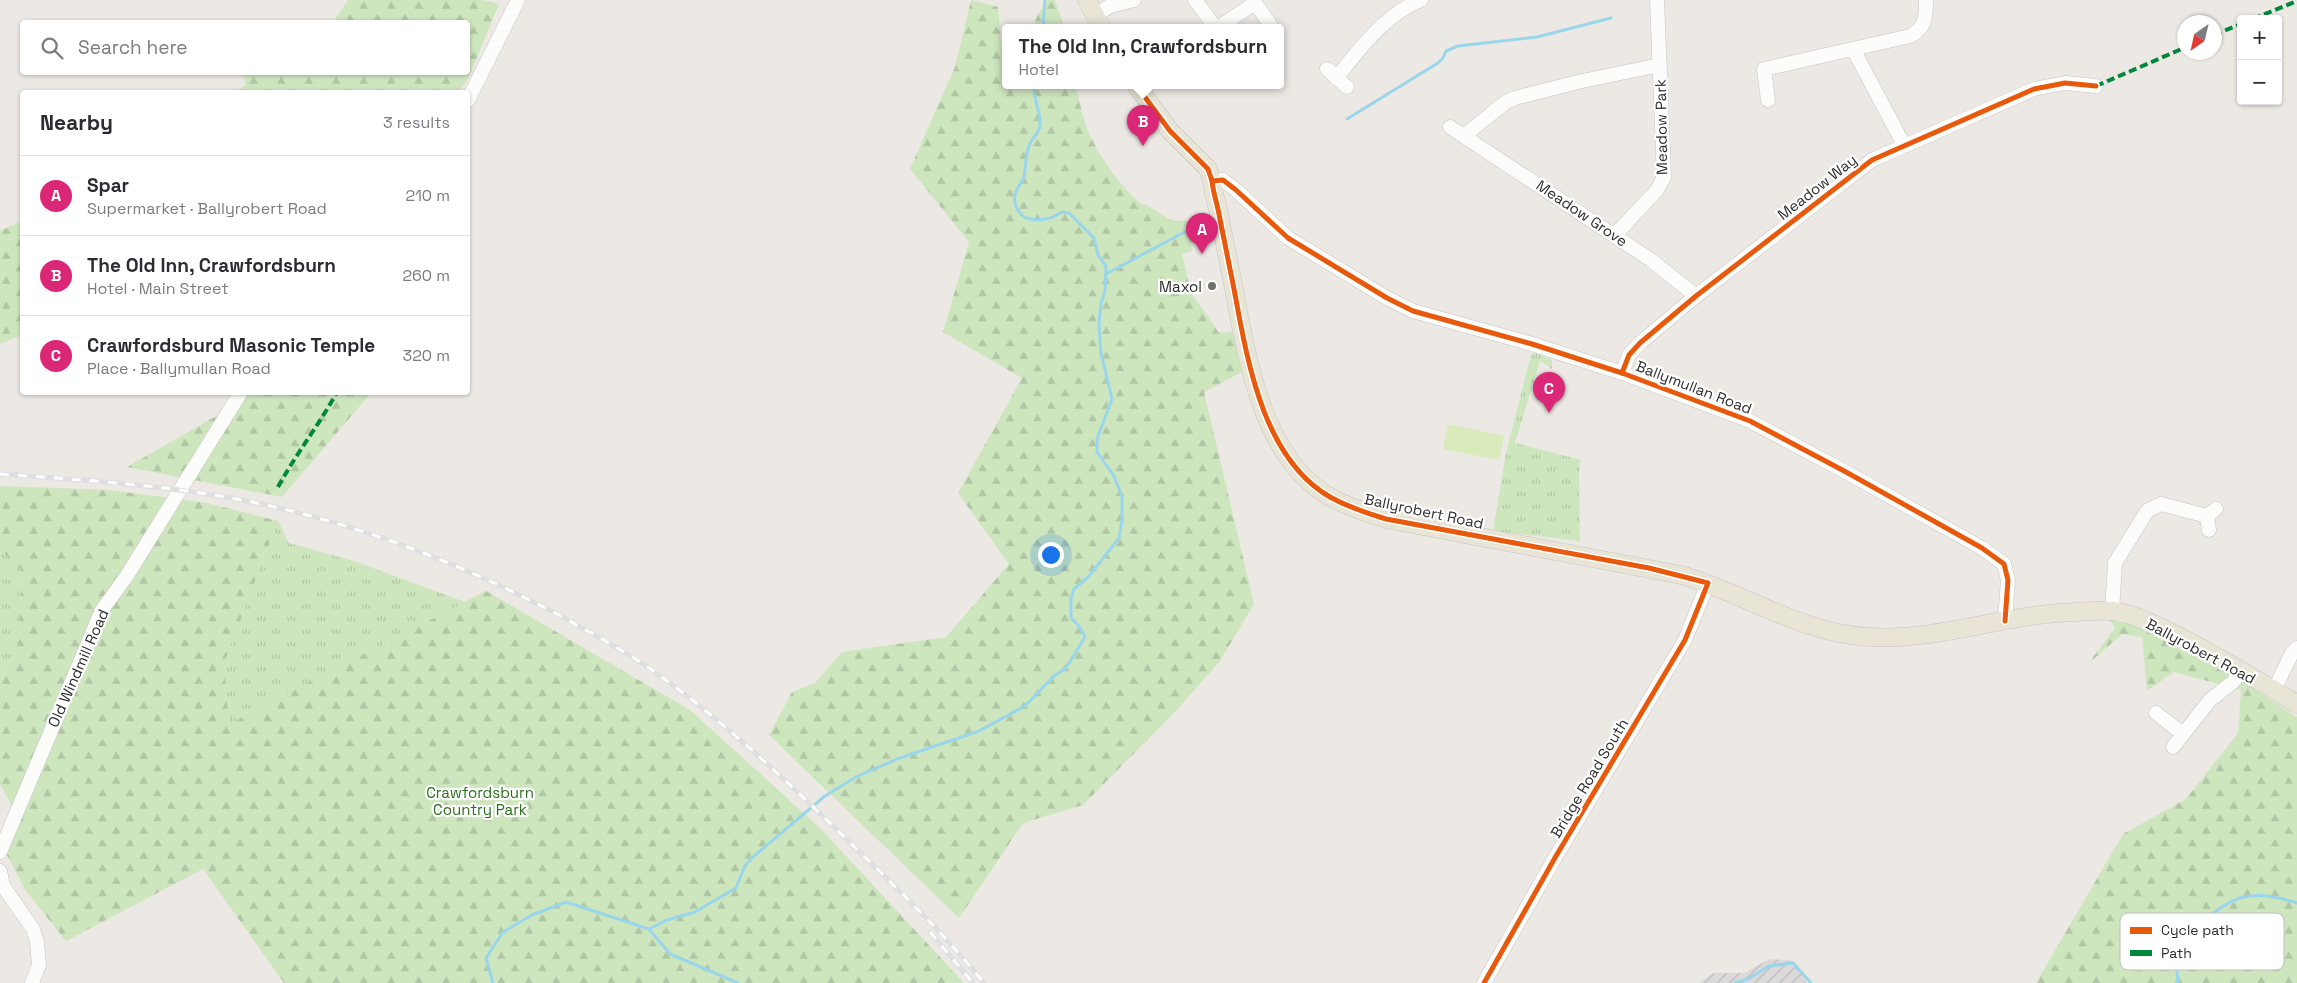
<!DOCTYPE html>
<html lang="en">
<head>
<meta charset="utf-8">
<style>
  body { margin:0; font-family:"Space Grotesk",sans-serif; background:#f7f7f7; color:#2b2b33 }
  .controls { position:absolute; right:15px; top:15px; display:grid; overflow:hidden; border-radius:5px; box-shadow:0 1px 4px #0004 }
  .controls button { width:45px; height:45px; display:grid; place-items:center; padding:0; border:0; border-bottom:1px solid #e1e1e2; background:#fff; color:#2b2b33; font:25px sans-serif }
  .compass { position:absolute; left:2177px; top:15px; width:45px; height:45px; border-radius:50%; background:#fff; box-shadow:0 1px 4px #0004; rotate:214deg }
  .you { position:absolute; left:1050px; top:554px; width:18px; height:18px; margin:-12px; border:4px solid #fff; border-radius:50%; background:#1a73e8; box-shadow:0 0 0 8px #1a73e833 }
  .badge { display:grid; place-items:center; width:32px; height:32px; border-radius:50%; background:#db2777; color:#fff; font-size:16px; font-weight:700 }
  .pin { position:absolute; translate:-50% -41px; filter:drop-shadow(0 1px 2px #0008) }
  .pin::after { content:''; position:absolute; top:26px; width:18px; height:15px; background:inherit; clip-path:polygon(0 0,100% 0,50% 100%) }
  .popup { position:absolute; left:1002px; top:24px; width:282px; height:65px; box-sizing:border-box; display:grid; place-content:center; border-radius:5px; background:#fff; filter:drop-shadow(0 1px 4px #0005); font-size:16px; white-space:nowrap; color:#7c7c81 }
  .popup b { font-size:19px; color:#2b2b33 }
  .popup::after { content:''; position:absolute; left:50%; top:100%; margin-left:-10px; border:10px solid transparent; border-top-color:#fff }
  .list { margin:0; padding:0; list-style:none }
  h2 { display:flex; justify-content:space-between; align-items:center; height:65px; margin:0; padding:0 20px; font-size:21px }
  h2 small { font-size:16px; font-weight:400; color:#7c7c81 }
  .list li { display:grid; grid-template-columns:32px 1fr auto; gap:15px; align-items:center; box-sizing:border-box; height:80px; padding:0 20px; border-top:1px solid #e1e1e2 }
  .list b { display:block; font-size:19px; white-space:nowrap }
  .list p { margin:0; font-size:16px; white-space:nowrap; color:#7c7c81 }
  .list em { font-size:16px; font-style:normal; color:#7c7c81 }
  .icon { flex:none; width:28px; height:28px; fill:none; stroke:currentColor; stroke-width:2; stroke-linecap:round; stroke-linejoin:round }
  .map { position:relative; flex:none; width:2297px; height:983px; overflow:hidden }
  .search { position:absolute; background:#fff; box-shadow:0 1px 4px #0004; left:20px; top:20px; width:450px; height:55px; display:flex; align-items:center; gap:12px; box-sizing:border-box; padding:0 18px; border-radius:5px; color:#7c7c81; font-size:19px }
  .panel { position:absolute; background:#fff; box-shadow:0 1px 4px #0004; left:20px; top:90px; width:450px; height:305px; border-radius:5px }
  .map>svg:first-child { display:block }
  .industrial { fill:url(#industrial-furrows) }
  .grass { fill:url(#grass-tufts) }
  .forest { fill:url(#forest-firs) }
  .pitch { fill:#d9eabb }
  .lines { fill:none; stroke-linecap:round; stroke-linejoin:round }
  .stream { stroke:#99d6ec; stroke-width:3 }
  .minor-casing { stroke:#c5c4c5; stroke-width:15 }
  .major-casing { stroke:#c6c5c4; stroke-width:19 }
  .minor { stroke:#fcfcfb; stroke-width:14 }
  .major { stroke:#e8e4d6; stroke-width:18 }
  .rail-casing { stroke:#dfdfe1; stroke-width:5 }
  .rail { stroke:#fff; stroke-width:3; stroke-dasharray:9; stroke-linecap:butt }
  .quiet { stroke:#00873e; stroke-width:4; stroke-dasharray:8 4; stroke-linecap:butt }
  .cycleway-casing { stroke:#fff; stroke-width:8 }
  .cycleway { stroke:#e8590c; stroke-width:5 }
  .poi-dot { fill:#706f6e; stroke:#fff; stroke-width:2 }
  .labels { text-anchor:middle; dominant-baseline:central; stroke-width:4.5; stroke-linejoin:round; paint-order:stroke }
  .street-label { font-size:15px; fill:#2e2e2e; stroke:#fff }
  .poi-label { font-size:15px; fill:#2e2e2e; stroke:#fff; text-anchor:end }
  .park-label { font-size:15px; fill:#2c6e1b; stroke:#fff }
  .key { fill:#fff; stroke:#c0c0c0; stroke-width:1 }
  .key-label { font-size:14px; fill:#2e2e2e }
</style>
</head>
<body>
<div class="map">
<svg width="2297" height="983" viewBox="0 0 2297 983">
  <defs>
    <pattern id="industrial-furrows" width="10" height="10" patternUnits="userSpaceOnUse" patternTransform="scale(1.25)"><rect width="10" height="10" fill="#dcd9db"/><path d="M-1 1l2-2M0 10L10 0M9 11l2-2" fill="none" stroke="#bdbbbc"/></pattern>
    <pattern id="grass-tufts" width="24" height="20" patternUnits="userSpaceOnUse" patternTransform="scale(1.25)"><rect width="24" height="20" fill="#cee6be"/><path d="M3 7l-1-3M5 7V3M7 7l1-3M15 17l-1-3M17 17v-4M19 17l1-3" fill="none" stroke="#b1c6a4"/></pattern>
    <pattern id="forest-firs" width="22" height="20" patternUnits="userSpaceOnUse" patternTransform="scale(1.25)"><rect width="22" height="20" fill="#cee6be"/><path d="M5 1l3.5 6h-7zM16 11l3.5 6h-7z" fill="#b1c6a4"/></pattern>
  </defs>
  <rect width="100%" height="100%" fill="#ece8e4"/>
  <!-- industrial -->
  <polygon class="industrial" points="1770,959 1794,961 1805,978 1806,983 1698,983 1714,973 1744,973"/>
  <!-- grass -->
  <g class="grass">
    <polygon points="1536,353 1552,360 1552,369 1540,361 1515,443 1581,460 1579,470 1580,541 1493,531 1506,453 1531,355"/>
    <polygon points="278,521 289,543 351,560 465,602 229,725 223,663"/>
    <polygon points="0,549 22,571 18,643 9,665 0,669"/>
  </g>
  <!-- forest -->
  <g class="forest">
    <polygon points="348,0 483,0 499,4 468,79 458,92 236,92 246,85 242,73 468,72 468,22 333,22"/>
    <path d="M971,0l27,7 4,50 3,1 1,27h69c5,15 7,33 14,48 13,28 31,53 54,73l2,-2 28,17 35,-1 1,7 -18,16 1,8 -10,3 9,38 28,41 16,-2 9,40 -40,21 50,212 -34,57 -45,51 -92,93 -60,18 -64,95 -190,-183 23,-43 23,-9 27,-31 104,-15 63,-73 -51,-71 64,-115 -79,-46 26,-90 -59,-73 45,-102z"/>
    <polygon points="1048,0 1055,0 1064,27 1033,27 1038,14"/>
    <polygon points="22,221 22,335 0,344 0,231"/>
    <polygon points="247,393 371,393 282,497 127,467 239,403"/>
    <polygon points="0,486 109,490 207,503 278,521 224,663 229,724 486,591 690,710 820,828 964,983 284,983 203,869 66,941 26,891 6,853 15,812 0,784 0,669 9,665 18,643 22,571 0,549"/>
    <polygon points="2110,620 2132,624 2237,678 2297,717 2297,983 2036,983 2123,834 2186,799 2238,733 2241,690 2174,672 2147,691 2142,637 2122,634 2088,664 2115,628"/>
  </g>
  <!-- pitch -->
  <polygon class="pitch" points="1448,424 1504,436 1499,460 1443,449"/>
  <g class="lines">
    <!-- stream -->
    <g class="stream">
      <polyline points="1043,27 1045,0"/>
      <polyline points="1347,119 1438,63 1443,58 1446,51 1458,46 1537,37 1611,18"/>
      <polyline points="1106,274 1194,227"/>
      <path d="M649,929l18,-9 28,-8 41,-24 9,-22 9,-10 71,-60 31,-19 41,-18 82,-28 46,-25 29,-30 12,-8 19,-31 -6,-11 -8,-8v-20l3,-9 15,-13 30,-38 3,-18v-23l-8,-21 -17,-24v-13l15,-40 -11,-46 -2,-29 2,-21 4,-12 1,-25 -8,-11 -4,-17 -25,-25 -7,-1c-11,7 -19,9 -32,7 -10,-1 -17,-15 -15,-24 1,-7 7,-12 9,-18 2,-10 1,-21 5,-31 2,-7 10,-13 11,-20 2,-11 -7,-26 -6,-41"/>
      <polyline points="493,983 486,958 503,932 532,915 566,902 649,929 670,954 738,983"/>
      <polyline points="1735,983 1748,979 1769,966 1793,963 1811,983"/>
      <path d="M2178,983c-1,-8 -2,-20 0,-27 8,-22 40,-51 62,-58 18,-6 39,-1 57,5"/>
    </g>
    <defs>
      <g id="minor">
        <polyline points="1195,0 1215,27"/>
        <polyline points="1095,15 1110,6 1134,0"/>
        <polyline points="1219,27 1255,3 1270,24"/>
        <polyline points="1853,49 1904,145"/>
        <polyline points="1327,69 1347,87"/>
        <path d="M1336,78c24,-29 49,-64 85,-78"/>
        <polyline points="468,100 518,0"/>
        <path d="M1768,100l-4,-31 146,-33c16,-8 16,-20 16,-36"/>
        <polyline points="1450,127 1651,260 1696,296"/>
        <polyline points="1465,135 1506,102 1515,98 1582,81 1660,65"/>
        <polyline points="1212,181 1223,180 1236,190 1288,238 1387,298 1413,311 1532,344 1622,373 1750,421 1846,472 1982,548 2004,564 2008,580 2005,621"/>
        <polyline points="1615,235 1657,190 1664,177 1657,0"/>
        <polyline points="1622,373 1629,355 1640,343 1696,296 1872,160 2034,89 2065,83 2096,86"/>
        <polyline points="2209,530 2207,516 2216,509"/>
        <polyline points="2112,611 2115,563 2147,511 2161,504 2207,516"/>
        <polyline points="2274,690 2292,653 2297,648"/>
        <polyline points="2156,713 2183,734"/>
        <polyline points="2173,747 2210,700 2233,682 2241,670"/>
        <polyline points="0,852 102,610 126,577 241,392"/>
        <polyline points="0,871 3,886 33,929 37,942 39,965 32,983"/>
        <polyline points="1484,983 1556,856 1685,640 1708,583"/>
      </g>
      <g id="major">
        <polyline points="1087,0 1101,27"/>
        <path d="M1136,85l34,46 38,38 4,12c1,11 5,22 7,33 5,25 10,50 15,75 13,69 28,169 96,208 18,10 36,16 56,22l295,56c64,18 120,59 189,62 69,4 136,-23 205,-25 12,-1 26,-2 38,-1 26,4 49,17 73,29 38,20 75,42 111,64"/>
      </g>
    </defs>
    <!-- minor casing -->
    <use href="#minor" class="minor-casing"/>
    <!-- major casing -->
    <use href="#major" class="major-casing"/>
    <!-- minor -->
    <use href="#minor" class="minor"/>
    <!-- major -->
    <use href="#major" class="major"/>
    <defs>
      <g id="rail">
        <path d="M0,474c84,6 169,11 252,28 107,22 210,62 307,113 30,17 61,33 90,53 66,46 125,101 183,157 52,51 106,101 152,158"/>
        <polyline points="930,932 973,983"/>
      </g>
    </defs>
    <!-- rail casing -->
    <use href="#rail" class="rail-casing"/>
    <!-- rail -->
    <use href="#rail" class="rail"/>
    <!-- quiet -->
    <g class="quiet">
      <polyline points="2253,19 2297,1"/>
      <polyline points="2214,35 2241,24"/>
      <polyline points="2096,86 2184,48"/>
      <path d="M278,487c18,-33 41,-62 59,-95"/>
    </g>
    <defs>
      <g id="cycleway">
        <path d="M1136,85l34,46 38,38 4,12c1,11 5,22 7,33 5,25 10,50 15,75 13,69 28,169 96,208 18,10 36,16 56,22l263,49 59,15 -23,57 -129,216 -72,127"/>
        <polyline points="1212,181 1223,180 1236,190 1288,238 1387,298 1413,311 1532,344 1622,373 1750,421 1846,472 1982,548 2004,564 2008,580 2005,621"/>
        <polyline points="1622,373 1629,355 1640,343 1696,296 1872,160 2034,89 2065,83 2096,86"/>
      </g>
    </defs>
    <!-- cycleway casing -->
    <use href="#cycleway" class="cycleway-casing"/>
    <!-- cycleway -->
    <use href="#cycleway" class="cycleway"/>
  </g>
  <!-- markers -->
  <circle class="poi-dot" cx="1212" cy="286" r="5"/>
  <g class="labels">
    <!-- street labels -->
    <g class="street-label">
      <text transform="translate(1661 127) rotate(-91)">Meadow Park</text>
      <text transform="translate(1817 187) rotate(-38)">Meadow Way</text>
      <text transform="translate(1582 213) rotate(34)">Meadow Grove</text>
      <text transform="translate(1694 387) rotate(21)">Ballymullan Road</text>
      <text transform="translate(1424 511) rotate(12)">Ballyrobert Road</text>
      <text transform="translate(2201 651) rotate(28)">Ballyrobert Road</text>
      <text transform="translate(78 668) rotate(-66)">Old Windmill Road</text>
      <text transform="translate(1589 778) rotate(-59)">Bridge Road South</text>
    </g>
    <!-- poi labels -->
    <g class="poi-label">
      <text x="1202" y="286">Maxol</text>
    </g>
    <!-- park labels -->
    <g class="park-label">
      <text x="480" y="792">Crawfordsburn<tspan x="480" dy="17">Country Park</tspan></text>
    </g>
  </g>
  <!-- legend -->
  <rect x="2120" y="913" width="164" height="57" rx="8" class="key"/>
  <rect x="2130" y="927" width="22" height="7" fill="#e8590c"/>
  <rect x="2130" y="950" width="22" height="6" fill="#00873e"/>
  <g class="key-label">
    <text x="2161" y="935">Cycle path</text>
    <text x="2161" y="958">Path</text>
  </g>
</svg>
<div class="controls">
<button>+</button>
<button>−</button>
</div>
<svg class="compass" viewBox="-18 -18 36 36"><path d="M0-13l5 13h-10z" fill="#e53935"/><path d="M0 13l5-13h-10z" fill="#7c7c81"/></svg>
<div class="you"></div>
<div class="pin badge" style="left:1202px;top:254px">A</div>
<div class="pin badge" style="left:1143px;top:146px">B</div>
<div class="popup"><b>The Old Inn, Crawfordsburn</b>Hotel</div>
<div class="pin badge" style="left:1549px;top:413px">C</div>
<div class="search"><svg class="icon" aria-label="search" viewBox="0 0 24 24"><circle cx="10" cy="10" r="6"/><path d="M15 15l6 6"/></svg>Search here</div>
<section class="panel">
<h2>Nearby<small>3 results</small></h2>
<ul class="list">
<li><span class="badge">A</span><div><b>Spar</b><p>Supermarket · Ballyrobert Road</p></div><em>210 m</em></li>
<li><span class="badge">B</span><div><b>The Old Inn, Crawfordsburn</b><p>Hotel · Main Street</p></div><em>260 m</em></li>
<li><span class="badge">C</span><div><b>Crawfordsburd Masonic Temple</b><p>Place · Ballymullan Road</p></div><em>320 m</em></li>
</ul>
</section>
</div>
</body>
</html>
